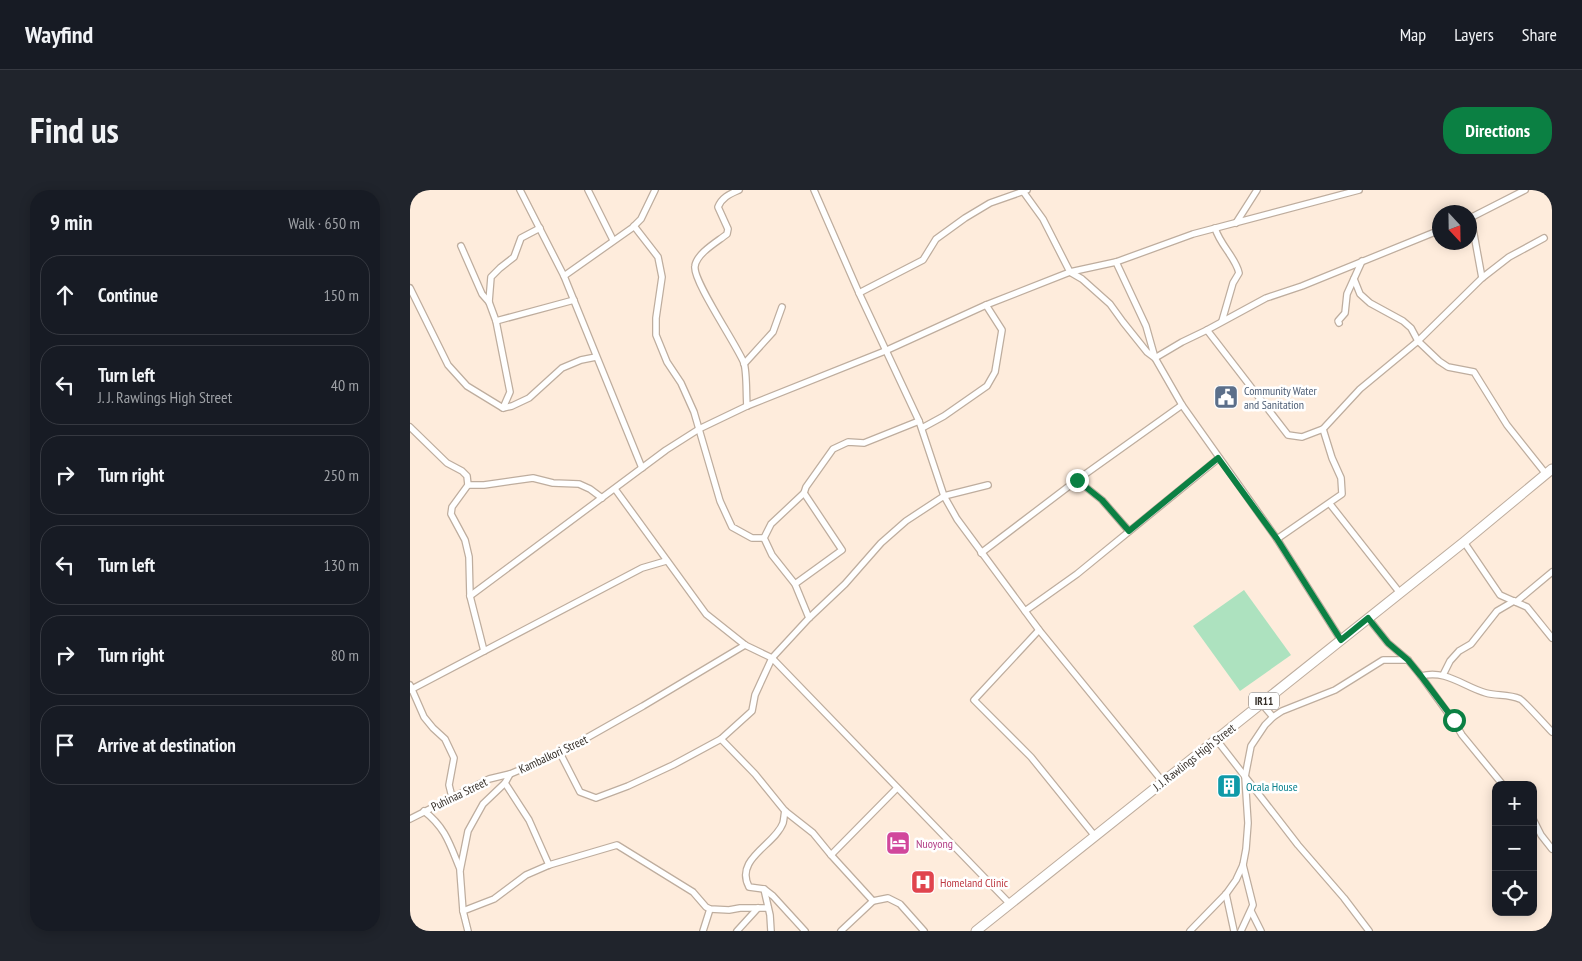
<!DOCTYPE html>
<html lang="en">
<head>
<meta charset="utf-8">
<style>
  body { margin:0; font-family:"PT Sans Narrow",sans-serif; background:#20242c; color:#f1f3f6 }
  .controls { position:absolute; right:15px; bottom:15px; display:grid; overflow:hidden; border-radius:10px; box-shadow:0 2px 12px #0003 }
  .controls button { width:45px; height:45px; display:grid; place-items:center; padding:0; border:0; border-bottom:1px solid #363941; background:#171b24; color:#f1f3f6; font:25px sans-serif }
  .compass { position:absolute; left:1022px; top:15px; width:45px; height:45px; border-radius:50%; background:#171b24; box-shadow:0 2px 12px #0003; rotate:158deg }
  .stop { position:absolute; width:15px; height:15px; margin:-11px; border:4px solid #0b8043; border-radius:50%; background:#fff }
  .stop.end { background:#0b8043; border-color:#fff; box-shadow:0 1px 5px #0008 }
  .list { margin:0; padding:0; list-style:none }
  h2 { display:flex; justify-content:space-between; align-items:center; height:65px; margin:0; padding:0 20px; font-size:21px }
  h2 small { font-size:16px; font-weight:400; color:#9ea1a6 }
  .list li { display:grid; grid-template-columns:32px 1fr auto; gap:15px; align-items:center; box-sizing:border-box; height:80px; margin:0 10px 10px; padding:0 10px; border:1px solid #363941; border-radius:20px }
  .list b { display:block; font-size:19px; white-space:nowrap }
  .list p { margin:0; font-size:16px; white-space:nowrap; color:#9ea1a6 }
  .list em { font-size:16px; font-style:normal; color:#9ea1a6 }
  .icon { flex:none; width:28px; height:28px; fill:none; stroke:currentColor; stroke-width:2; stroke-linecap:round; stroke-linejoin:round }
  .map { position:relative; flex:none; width:1142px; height:741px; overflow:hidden; border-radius:20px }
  header { display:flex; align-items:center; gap:30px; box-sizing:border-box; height:70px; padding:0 25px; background:#171b24; border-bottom:1px solid #363941 }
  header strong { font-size:24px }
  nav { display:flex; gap:28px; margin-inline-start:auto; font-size:18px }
  .intro { display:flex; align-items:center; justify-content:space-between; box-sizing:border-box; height:120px; padding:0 30px }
  h1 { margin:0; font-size:35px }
  .button { padding:12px 22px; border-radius:20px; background:#0b8043; color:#fff; font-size:18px; font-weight:700 }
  main { display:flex; gap:30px; padding:0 30px }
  aside { flex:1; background:#171b24; border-radius:20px; box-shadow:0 2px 12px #0003 }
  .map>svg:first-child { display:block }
  .green { fill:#ade2bf }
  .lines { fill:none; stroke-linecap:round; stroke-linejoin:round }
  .street-casing { stroke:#bead9e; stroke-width:8 }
  .primary-casing { stroke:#bead9e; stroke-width:11 }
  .street { stroke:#fff; stroke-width:5.5 }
  .primary { stroke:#fff; stroke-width:9 }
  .route { stroke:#0b8043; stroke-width:6 }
  .labels { text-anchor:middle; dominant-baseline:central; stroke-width:5; stroke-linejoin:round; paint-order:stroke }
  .shield { fill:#fff; stroke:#726d69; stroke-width:1 }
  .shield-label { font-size:11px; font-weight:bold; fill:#352f29 }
  .service-label { font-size:12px; fill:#4e5e75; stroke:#fff; text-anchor:start }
  .street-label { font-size:12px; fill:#352f29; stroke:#fff }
  .culture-label { font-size:12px; fill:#0d838f; stroke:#fff; text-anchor:start }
  .hotel-label { font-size:12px; fill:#b23c85; stroke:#fff; text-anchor:start }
  .health-label { font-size:12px; fill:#be3a42; stroke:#fff; text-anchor:start }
</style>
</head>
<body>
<header>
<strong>Wayfind</strong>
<nav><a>Map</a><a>Layers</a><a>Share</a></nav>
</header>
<div class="intro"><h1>Find us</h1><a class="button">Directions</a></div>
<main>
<aside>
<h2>9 min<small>Walk · 650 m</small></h2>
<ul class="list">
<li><svg class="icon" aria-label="ahead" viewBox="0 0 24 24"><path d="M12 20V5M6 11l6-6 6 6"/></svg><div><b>Continue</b></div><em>150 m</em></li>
<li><svg class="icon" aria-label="left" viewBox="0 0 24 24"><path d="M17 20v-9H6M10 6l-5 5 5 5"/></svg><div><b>Turn left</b><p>J. J. Rawlings High Street</p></div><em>40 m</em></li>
<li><svg class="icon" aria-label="right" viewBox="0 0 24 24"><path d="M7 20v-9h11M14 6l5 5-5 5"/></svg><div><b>Turn right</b></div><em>250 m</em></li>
<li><svg class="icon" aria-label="left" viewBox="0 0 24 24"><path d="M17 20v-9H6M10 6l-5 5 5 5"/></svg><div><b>Turn left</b></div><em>130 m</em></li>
<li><svg class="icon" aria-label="right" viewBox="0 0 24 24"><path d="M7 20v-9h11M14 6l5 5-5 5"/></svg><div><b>Turn right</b></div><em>80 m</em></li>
<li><svg class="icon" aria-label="arrive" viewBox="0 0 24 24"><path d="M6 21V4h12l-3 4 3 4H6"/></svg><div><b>Arrive at destination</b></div></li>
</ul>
</aside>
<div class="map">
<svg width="1142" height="741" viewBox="0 0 1142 741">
  <rect width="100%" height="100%" fill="#feecdc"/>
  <!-- green -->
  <polygon class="green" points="834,400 881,465 830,501 783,436"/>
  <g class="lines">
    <defs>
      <g id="street">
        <polyline points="110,0 154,86 232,278"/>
        <polyline points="178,0 203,50"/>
        <path d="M329,0c-9,4 -17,7 -21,17l10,22 -1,5c-10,8 -30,19 -32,32 -3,14 42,79 49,97 3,10 2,31 3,43"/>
        <polyline points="404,0 449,103 509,231 534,306 547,329 629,440 753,592"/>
        <polyline points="612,0 633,29 660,82 672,89 700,114 713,132 737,162 745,168 772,215 867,349 931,450"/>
        <polyline points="1060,28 1115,0"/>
        <polyline points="1061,28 1072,88"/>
        <polyline points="826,33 847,0"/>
        <polyline points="224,36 248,67 252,87 246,128 246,145 257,172 271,193 284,222 310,311 322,337 342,348 354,348"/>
        <path d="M805,38c5,17 21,30 24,45l-6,10 -11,38"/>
        <polyline points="51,56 72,104 79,112"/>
        <polyline points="706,72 736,136 745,168 772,152 797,140 856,108 892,96 1030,40"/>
        <polyline points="154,86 222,38 231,29 245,0"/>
        <polyline points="944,89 950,104 960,113 993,131 1001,138 1008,151 1029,171 1038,177 1064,182 1097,235 1136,284"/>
        <polyline points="0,98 38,175 57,196 93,218 102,216 119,208 152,178 171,170 186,167"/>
        <polyline points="449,103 513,70 526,49 555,28 580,13 617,0"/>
        <polyline points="86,131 164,110"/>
        <polyline points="929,133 928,131 935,123 937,104 952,71"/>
        <polyline points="797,140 878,245 892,247 913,239 950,199 1008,151 1072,88 1099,67 1134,48"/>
        <polyline points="334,174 363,142 372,117"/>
        <polyline points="93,218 100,202 86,131 79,112 81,87 90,78 104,67 111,48 130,38"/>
        <polyline points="0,237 37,273 52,281 57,286 58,295 42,317 41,324 55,350 59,367 60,406 74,461"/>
        <polyline points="512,238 534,226 577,196 585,182 592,140 576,115"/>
        <polyline points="667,290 692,310 719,341"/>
        <polyline points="58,295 74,295 123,288 143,293 169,294 180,299 192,308"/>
        <polyline points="205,299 296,424 335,455 362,468 600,714"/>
        <polyline points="920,314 990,403"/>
        <polyline points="867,349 932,304 931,288 922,268 913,239"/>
        <polyline points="1054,352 1090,405 1117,417 1142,448"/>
        <polyline points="571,363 667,290 772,215"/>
        <polyline points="385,394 432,360 394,303"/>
        <polyline points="60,406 256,260 289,239 337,216 475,161 576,115 660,82 706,72 783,44 949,0"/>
        <polyline points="1106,412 1142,382"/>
        <polyline points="615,421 667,384 809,268"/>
        <polyline points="399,428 385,394 362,365 354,348 361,334 394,303 396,297 423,259 438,252 454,253 509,231"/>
        <polyline points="958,428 978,453 998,470 1011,486 1043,530 1052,545 1093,595"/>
        <polyline points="629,440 564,510 621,567 684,645"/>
        <polyline points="1033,485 1040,471 1049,461 1061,454 1087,421 1104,411"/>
        <path d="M1011,486c25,-7 43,11 65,17 11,3 23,1 34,6 3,1 29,30 32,33"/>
        <polyline points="0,495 14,527 23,538 35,549 44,568 39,595 42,607"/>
        <polyline points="0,500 232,378 256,371"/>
        <polyline points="851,513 863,527"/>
        <polyline points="311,549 345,584 375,621 403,643 421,665 463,711 478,708 490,714 514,741"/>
        <polyline points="806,549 888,655 934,708 959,741"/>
        <polyline points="150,563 170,602 186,608 218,596 263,575 311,549 342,521 345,505 362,468 399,428 435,394 471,353 496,331 534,306 578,295"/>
        <polyline points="95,593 119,630 139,675"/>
        <path d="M14,621c22,17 26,34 36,58"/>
        <path d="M375,621c-1,4 -1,8 -2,12 -8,22 -49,36 -34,64l15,2 9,7 32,35"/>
        <polyline points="0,629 79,589 100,584"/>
        <polyline points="1123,629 1131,645 1142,659"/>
        <polyline points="421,665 487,598"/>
        <polyline points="354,699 360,725 361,741"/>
        <polyline points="816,704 824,741"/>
        <polyline points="53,721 84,709 116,685 139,675 207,655 283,702 296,717 300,719 319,720 330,718 358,718"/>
        <polyline points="841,721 851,741"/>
        <polyline points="58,741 53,721 50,681 58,641 73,614 95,593 100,584 150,563 233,516 335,455"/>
        <polyline points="293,741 300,719"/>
        <polyline points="327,741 348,718"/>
        <polyline points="431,741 463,711"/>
        <polyline points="780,741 816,704 826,690 833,675 836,659 838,633 835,587 841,556 855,535 863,527 872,521 925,500 973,470 998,470"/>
        <polyline points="831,741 843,715 833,675"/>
        <polyline points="1141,741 1142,740"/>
      </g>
      <polyline id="primary" points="566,741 1054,352 1142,279"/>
    </defs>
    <!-- street casing -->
    <use href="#street" class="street-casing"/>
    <!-- primary casing -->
    <use href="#primary" class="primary-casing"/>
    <!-- street -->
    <use href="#street" class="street"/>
    <!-- primary -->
    <use href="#primary" class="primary"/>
  </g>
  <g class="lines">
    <!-- route -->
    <polyline class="route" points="667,290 692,310 719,341 808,268 867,349 931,450 958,428 978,453 998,470 1011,486 1044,530"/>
  </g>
  <!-- icons -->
  <defs>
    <symbol id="civic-square" viewBox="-11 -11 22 22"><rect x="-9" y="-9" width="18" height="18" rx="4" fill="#5c6f8a" stroke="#fff"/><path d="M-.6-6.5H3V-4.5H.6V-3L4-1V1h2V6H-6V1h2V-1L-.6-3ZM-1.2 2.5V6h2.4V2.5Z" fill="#fff"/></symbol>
    <symbol id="building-square" viewBox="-11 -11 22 22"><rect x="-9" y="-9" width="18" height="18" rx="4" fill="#0f9aa8" stroke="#fff"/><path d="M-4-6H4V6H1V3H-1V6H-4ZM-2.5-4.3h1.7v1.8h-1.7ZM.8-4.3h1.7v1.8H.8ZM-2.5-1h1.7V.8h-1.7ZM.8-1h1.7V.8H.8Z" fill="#fff"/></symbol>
    <symbol id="hotel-square" viewBox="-11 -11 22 22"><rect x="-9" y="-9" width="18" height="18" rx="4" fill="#d1479c" stroke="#fff"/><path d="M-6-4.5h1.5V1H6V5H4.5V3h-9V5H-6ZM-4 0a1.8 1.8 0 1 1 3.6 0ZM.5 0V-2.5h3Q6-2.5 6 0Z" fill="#fff"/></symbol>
    <symbol id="hospital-square" viewBox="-11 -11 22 22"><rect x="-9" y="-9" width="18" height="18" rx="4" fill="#e0444e" stroke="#fff"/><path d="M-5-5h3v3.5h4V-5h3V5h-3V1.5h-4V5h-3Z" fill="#fff"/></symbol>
  </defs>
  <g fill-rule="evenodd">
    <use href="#civic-square" x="802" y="193" width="28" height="28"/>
    <use href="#building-square" x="805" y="582" width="28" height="28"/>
    <use href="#hotel-square" x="474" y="639" width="28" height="28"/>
    <use href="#hospital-square" x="499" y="678" width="28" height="28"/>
  </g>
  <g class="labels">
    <!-- shield labels -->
    <rect class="shield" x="839" y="502.5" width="30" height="17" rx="4"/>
    <g class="shield-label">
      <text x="854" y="511">IR11</text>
    </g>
    <!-- service labels -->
    <g class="service-label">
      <text x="834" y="200">Community Water<tspan x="834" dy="14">and Sanitation</tspan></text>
    </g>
    <!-- street labels -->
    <g class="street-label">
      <text transform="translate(143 564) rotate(-25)">Kambalkori Street</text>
      <text transform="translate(784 567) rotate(-38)">J. J. Rawlings High Street</text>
      <text transform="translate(49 604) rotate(-26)">Puhinaa Street</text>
    </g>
    <!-- culture labels -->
    <g class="culture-label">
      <text x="836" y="596">Ocala House</text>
    </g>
    <!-- hotel labels -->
    <g class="hotel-label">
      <text x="506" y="653">Nuoyong</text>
    </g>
    <!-- health labels -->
    <g class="health-label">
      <text x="530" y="692">Homeland Clinic</text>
    </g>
  </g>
</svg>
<div class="controls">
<button>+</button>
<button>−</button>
<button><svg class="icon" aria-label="locate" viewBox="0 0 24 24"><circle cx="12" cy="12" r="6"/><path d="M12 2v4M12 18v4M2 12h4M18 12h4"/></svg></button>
</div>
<svg class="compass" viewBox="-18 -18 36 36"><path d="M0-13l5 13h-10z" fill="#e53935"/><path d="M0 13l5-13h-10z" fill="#9ea1a6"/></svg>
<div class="stop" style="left:1044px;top:530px"></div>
<div class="stop end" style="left:667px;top:290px"></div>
</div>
</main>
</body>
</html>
